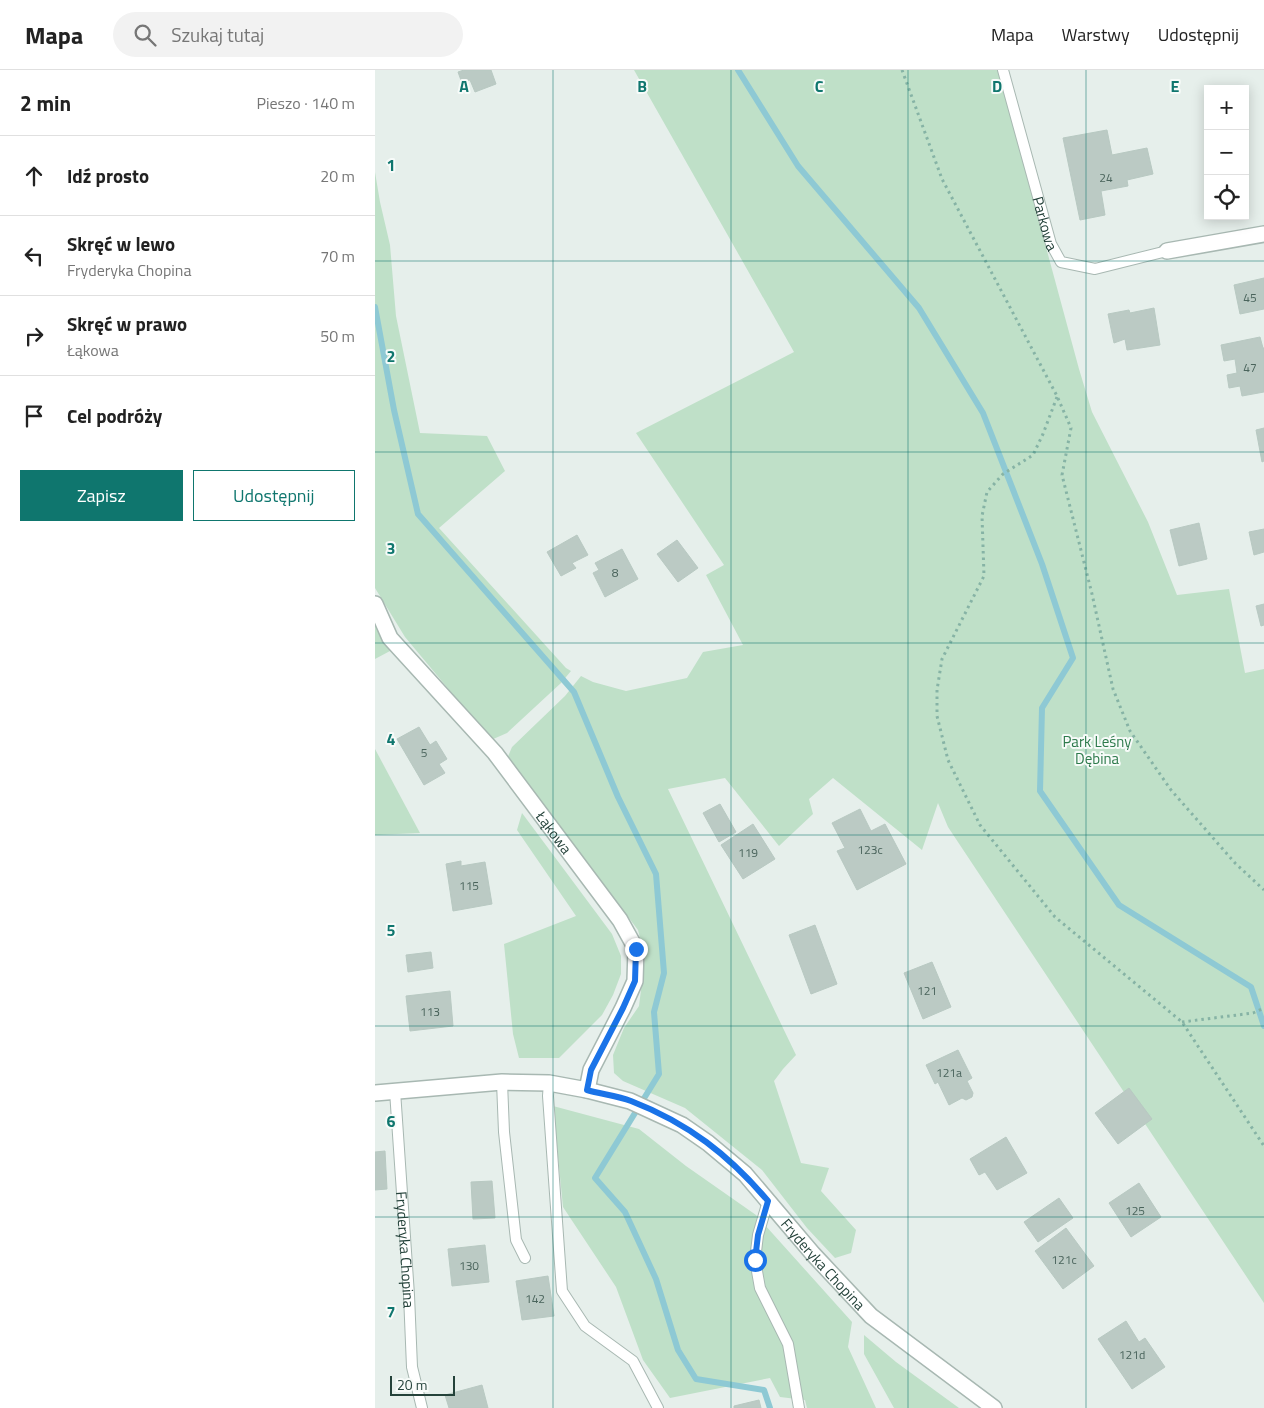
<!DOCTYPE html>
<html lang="pl">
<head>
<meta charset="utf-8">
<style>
  body { margin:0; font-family:"Titillium Web",sans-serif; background:#f2f2f2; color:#222 }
  .controls { position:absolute; right:15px; top:15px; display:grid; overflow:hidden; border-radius:0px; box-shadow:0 2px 12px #0003 }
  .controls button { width:45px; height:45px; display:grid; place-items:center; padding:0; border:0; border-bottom:1px solid #e0e0e0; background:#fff; color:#222; font:25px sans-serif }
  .scale { position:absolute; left:15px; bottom:12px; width:65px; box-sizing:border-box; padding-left:5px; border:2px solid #24423a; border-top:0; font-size:14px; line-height:18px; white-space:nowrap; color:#24423a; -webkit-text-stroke:4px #f7fbf9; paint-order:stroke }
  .stop { position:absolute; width:15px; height:15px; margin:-11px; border:4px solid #1a73e8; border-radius:50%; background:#fff }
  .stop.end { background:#1a73e8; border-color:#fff; box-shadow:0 1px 5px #0008 }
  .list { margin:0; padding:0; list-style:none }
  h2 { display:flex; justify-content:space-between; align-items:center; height:65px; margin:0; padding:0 20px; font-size:21px }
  h2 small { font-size:16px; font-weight:400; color:#767676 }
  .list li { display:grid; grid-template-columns:32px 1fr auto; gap:15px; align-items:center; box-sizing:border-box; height:80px; padding:0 20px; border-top:1px solid #e0e0e0 }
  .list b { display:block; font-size:19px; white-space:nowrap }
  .list p { margin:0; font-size:16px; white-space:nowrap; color:#767676 }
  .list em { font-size:16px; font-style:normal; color:#767676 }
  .actions { display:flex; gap:10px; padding:15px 20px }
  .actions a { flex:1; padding:11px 0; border:1px solid #0f766e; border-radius:0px; text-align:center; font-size:18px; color:#0f766e }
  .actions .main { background:#0f766e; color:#fff }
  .icon { flex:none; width:28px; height:28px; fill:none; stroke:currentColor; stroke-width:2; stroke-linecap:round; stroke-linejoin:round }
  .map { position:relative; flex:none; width:889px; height:1338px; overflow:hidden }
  header { display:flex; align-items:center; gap:30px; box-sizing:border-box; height:70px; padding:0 25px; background:#fff; border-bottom:1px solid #e0e0e0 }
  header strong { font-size:24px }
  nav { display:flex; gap:28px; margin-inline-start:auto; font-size:18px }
  .search { width:350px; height:45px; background:#f2f2f2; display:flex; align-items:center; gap:12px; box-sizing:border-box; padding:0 18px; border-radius:28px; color:#767676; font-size:19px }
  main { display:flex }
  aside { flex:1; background:#fff }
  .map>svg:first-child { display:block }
  .green { fill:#bfe0c8 }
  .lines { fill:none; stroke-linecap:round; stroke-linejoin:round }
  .stream { stroke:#8ec9d4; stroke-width:6 }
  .building { fill:#bbcac4; stroke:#b8c9c2 }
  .service-casing { stroke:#a8b8b2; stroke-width:12 }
  .minor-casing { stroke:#a8b8b2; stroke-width:18 }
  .tertiary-casing { stroke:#a8b8b2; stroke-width:18 }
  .path { stroke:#86b3a5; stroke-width:3; stroke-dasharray:2.5 4; stroke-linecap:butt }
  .service { stroke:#fff; stroke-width:10 }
  .minor { stroke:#fff; stroke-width:15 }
  .tertiary { stroke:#fff; stroke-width:15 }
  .route { stroke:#1a73e8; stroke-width:6 }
  .grid { fill:none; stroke:#0f766e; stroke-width:1; stroke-opacity:0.55 }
  .labels { text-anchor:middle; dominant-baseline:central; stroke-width:4; stroke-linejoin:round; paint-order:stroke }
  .number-label { font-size:12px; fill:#4a645c }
  .street-label { font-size:15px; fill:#24423a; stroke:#f7fbf9 }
  .park-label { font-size:15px; fill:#2d7a4b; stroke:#f7fbf9 }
  .grid-label { font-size:16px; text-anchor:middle; font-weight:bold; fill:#0f766e; stroke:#f7fbf9; stroke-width:4; stroke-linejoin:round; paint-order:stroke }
</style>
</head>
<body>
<header>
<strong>Mapa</strong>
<div class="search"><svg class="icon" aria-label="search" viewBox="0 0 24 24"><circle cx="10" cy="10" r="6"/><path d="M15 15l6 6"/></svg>Szukaj tutaj</div>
<nav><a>Mapa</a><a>Warstwy</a><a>Udostępnij</a></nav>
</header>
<main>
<aside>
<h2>2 min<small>Pieszo · 140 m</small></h2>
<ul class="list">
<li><svg class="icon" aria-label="ahead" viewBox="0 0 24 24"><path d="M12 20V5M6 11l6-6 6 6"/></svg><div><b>Idź prosto</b></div><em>20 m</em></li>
<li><svg class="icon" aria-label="left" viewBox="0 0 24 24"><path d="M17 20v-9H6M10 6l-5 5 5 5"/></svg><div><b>Skręć w lewo</b><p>Fryderyka Chopina</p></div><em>70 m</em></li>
<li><svg class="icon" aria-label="right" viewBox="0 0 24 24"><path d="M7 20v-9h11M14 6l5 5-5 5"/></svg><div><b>Skręć w prawo</b><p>Łąkowa</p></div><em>50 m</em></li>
<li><svg class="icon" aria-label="arrive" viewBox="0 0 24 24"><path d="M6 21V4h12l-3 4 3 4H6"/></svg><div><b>Cel podróży</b></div></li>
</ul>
<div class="actions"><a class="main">Zapisz</a><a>Udostępnij</a></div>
</aside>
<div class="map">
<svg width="889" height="1338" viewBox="0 0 889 1338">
  <rect width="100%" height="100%" fill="#e6efeb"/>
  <!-- green -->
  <g class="green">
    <polygon points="259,0 623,0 704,299 717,342 773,452 802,525 854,519 870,603 889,599 889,1233 573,757 563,733 547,780 458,708 434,729 438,744 404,776 350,708 293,719 421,985 408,999 399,1011 426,1093 454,1098 446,1121 481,1160 476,1183 460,1188 432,1158 387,1100 310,1038 248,1011 239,1003 238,985 249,958 264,936 270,888 263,860 229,815 164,734 132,689 137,677 190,626 206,606 218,612 251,621 312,608 328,582 368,575 331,505 349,495 261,363 419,282"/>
    <polygon points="0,102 5,132 15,175 21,246 45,363 112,366 130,401 64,458 191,598 196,601 186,613 132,663 116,670 30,567 0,518"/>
    <polygon points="0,552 15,581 0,589"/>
    <polygon points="0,679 45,763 0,765"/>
    <polygon points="147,743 237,864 246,886 246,904 238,925 227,945 184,988 144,988 138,964 129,874 201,846 142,760"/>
    <polygon points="178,1036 264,1059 311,1096 381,1145 477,1252 473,1277 501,1338 432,1338 430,1330 405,1327 395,1308 295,1328 268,1290 241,1217 188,1137"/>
    <polygon points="489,1265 521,1292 584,1338 519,1338 489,1284"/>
  </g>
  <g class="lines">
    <!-- stream -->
    <g class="stream">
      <polyline points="363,0 423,96 544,238 608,343 667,494 698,588 667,638 665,721 744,835 876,917 889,956"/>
      <polyline points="0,237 19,340 43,444 199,622 243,727 281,804 289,903 279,942 284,1004 220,1108 250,1142 281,1209 303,1280 321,1309 389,1320 395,1338"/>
    </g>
  </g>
  <!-- building -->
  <g class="building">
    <polygon points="89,0 116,0 121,14 100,22 95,10 87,13 83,2"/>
    <polygon points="732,60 737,85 772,78 778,104 752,110 753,116 726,121 730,145 705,150 688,68"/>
    <polygon points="889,208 889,239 865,244 859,215"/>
    <polygon points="779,238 785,275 752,280 750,269 739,273 733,244 754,240 755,243"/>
    <polygon points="885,267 888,278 889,278 889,322 867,326 865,316 854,318 852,305 862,303 860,289 849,291 846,275"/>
    <polygon points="889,358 889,391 887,392 881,360"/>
    <polygon points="824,453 832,489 804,496 795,460"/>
    <polygon points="889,459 889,482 879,485 874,462"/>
    <polygon points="202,465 213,485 197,493 201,498 186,506 172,482"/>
    <polygon points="302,470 323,498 303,512 282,484"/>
    <polygon points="247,479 263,509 230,527 218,503 224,500 220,493"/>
    <polygon points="889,534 889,555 886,556 881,536"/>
    <polygon points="44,657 55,675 61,671 72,689 64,694 70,703 49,715 22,669"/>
    <polygon points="345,734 361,762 344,772 328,743"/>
    <polygon points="485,739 496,761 510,754 531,794 482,820 462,781 470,778 457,753"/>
    <polygon points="378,754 400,789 368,809 346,775"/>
    <polygon points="86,791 86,796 110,792 117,834 78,841 71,794"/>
    <polygon points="440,855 462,914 436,924 414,865"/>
    <polygon points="56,882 58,898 33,902 31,885"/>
    <polygon points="557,892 576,937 548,949 529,903"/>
    <polygon points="75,921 78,956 35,961 31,926"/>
    <polygon points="583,980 597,1008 592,1011 598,1023 597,1027 591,1030 587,1028 574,1035 563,1012 560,1014 551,995"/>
    <polygon points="754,1018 777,1049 743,1074 720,1043"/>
    <polygon points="631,1067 652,1103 622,1120 610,1102 604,1105 595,1089"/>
    <polygon points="10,1081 12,1119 0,1120 0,1082"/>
    <polygon points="117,1111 120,1148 98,1149 96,1112"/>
    <polygon points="764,1113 786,1147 756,1167 734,1133"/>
    <polygon points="684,1128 698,1148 663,1172 649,1152"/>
    <polygon points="691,1158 719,1196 688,1219 660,1181"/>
    <polygon points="110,1175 114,1212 77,1216 73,1179"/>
    <polygon points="173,1206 179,1246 147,1250 141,1211"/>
    <polygon points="751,1251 764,1272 770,1268 790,1297 757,1319 723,1269"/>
    <polygon points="107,1315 113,1338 74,1338 70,1325"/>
    <polygon points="384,1330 386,1338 359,1338 359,1336"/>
  </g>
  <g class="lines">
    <defs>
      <g id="service">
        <path id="s1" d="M628,0l48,174 10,18 34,7 72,-18"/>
        <polyline points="127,1012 129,1062 141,1170 150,1188"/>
        <polyline points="174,1013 173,1026 187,1221 210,1256 258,1291 283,1338"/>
        <path id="s2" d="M20,1021l14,204 3,72 10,41"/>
        <polyline points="393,1131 383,1165 380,1190 385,1218 413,1274 424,1338"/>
      </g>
      <g id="minor">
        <polyline points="792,181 889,164"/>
        <path id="s3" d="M0,534l15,34 105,115 125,167 16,29 -1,32 -12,27 -32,62 -4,20"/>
      </g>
      <g id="tertiary">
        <path id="s4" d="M0,1023l127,-11 47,1 38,7 43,11 52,24 26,18 37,31 68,80 58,62 123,92"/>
      </g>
    </defs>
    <!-- service casing -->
    <use href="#service" class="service-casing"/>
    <!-- minor casing -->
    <use href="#minor" class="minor-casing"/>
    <!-- tertiary casing -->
    <use href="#tertiary" class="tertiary-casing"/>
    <!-- path -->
    <g class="path">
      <polyline points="527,0 567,109 682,326 696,358 687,405 717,524 738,619 755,661 796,720 860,793 889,820"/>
      <polyline points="682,327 668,364 658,385 628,404 612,422 607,446 609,506 567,589 562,620 562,646 573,690 605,755 680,847 807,952 889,1076"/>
      <polyline points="807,952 878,943 889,938"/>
    </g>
    <!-- service -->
    <use href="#service" class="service"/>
    <!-- minor -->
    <use href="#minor" class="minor"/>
    <!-- tertiary -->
    <use href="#tertiary" class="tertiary"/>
  </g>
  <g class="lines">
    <!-- route -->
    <path class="route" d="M261,879l-1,32 -12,27 -32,62 -4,20c14,4 30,6 44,11 57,22 98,54 137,100l-10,34 -3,25"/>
  </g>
  <!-- grid -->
  <path class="grid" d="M178,0v1338M356,0v1338M533,0v1338M711,0v1338M0,191h889M0,382h889M0,573h889M0,765h889M0,956h889M0,1147h889"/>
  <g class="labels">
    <!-- number labels -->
    <g class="number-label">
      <text x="731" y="107">24</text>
      <text x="875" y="227">45</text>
      <text x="875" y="297">47</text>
      <text x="240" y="502">8</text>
      <text x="49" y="682">5</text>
      <text x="495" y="779">123c</text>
      <text x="373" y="782">119</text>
      <text x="94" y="815">115</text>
      <text x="552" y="920">121</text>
      <text x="55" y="941">113</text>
      <text x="574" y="1002">121a</text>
      <text x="760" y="1140">125</text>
      <text x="689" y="1189">121c</text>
      <text x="94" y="1195">130</text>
      <text x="160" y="1228">142</text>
      <text x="757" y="1284">121d</text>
    </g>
    <!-- street labels -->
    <g class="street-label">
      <text stroke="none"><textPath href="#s1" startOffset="159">Parkowa</textPath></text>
      <text stroke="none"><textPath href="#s3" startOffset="292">Łąkowa</textPath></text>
      <text stroke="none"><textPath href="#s2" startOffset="159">Fryderyka Chopina</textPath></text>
      <text stroke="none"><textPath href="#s4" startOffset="514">Fryderyka Chopina</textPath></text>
    </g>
    <!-- park labels -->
    <g class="park-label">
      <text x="722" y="671">Park Leśny<tspan x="722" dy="17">Dębina</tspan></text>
    </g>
  </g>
  <g class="grid-label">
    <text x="89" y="22">A</text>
    <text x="267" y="22">B</text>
    <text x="444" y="22">C</text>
    <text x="622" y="22">D</text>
    <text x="800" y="22">E</text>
    <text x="16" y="101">1</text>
    <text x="16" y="292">2</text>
    <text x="16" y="484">3</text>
    <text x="16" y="675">4</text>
    <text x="16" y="866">5</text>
    <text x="16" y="1057">6</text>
    <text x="16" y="1248">7</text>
  </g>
</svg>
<div class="controls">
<button>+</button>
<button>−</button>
<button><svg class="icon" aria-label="locate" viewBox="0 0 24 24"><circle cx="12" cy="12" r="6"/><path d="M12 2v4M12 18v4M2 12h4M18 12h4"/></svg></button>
</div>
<div class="scale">20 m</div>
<div class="stop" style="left:380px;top:1190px"></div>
<div class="stop end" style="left:261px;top:879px"></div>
</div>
</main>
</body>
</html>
